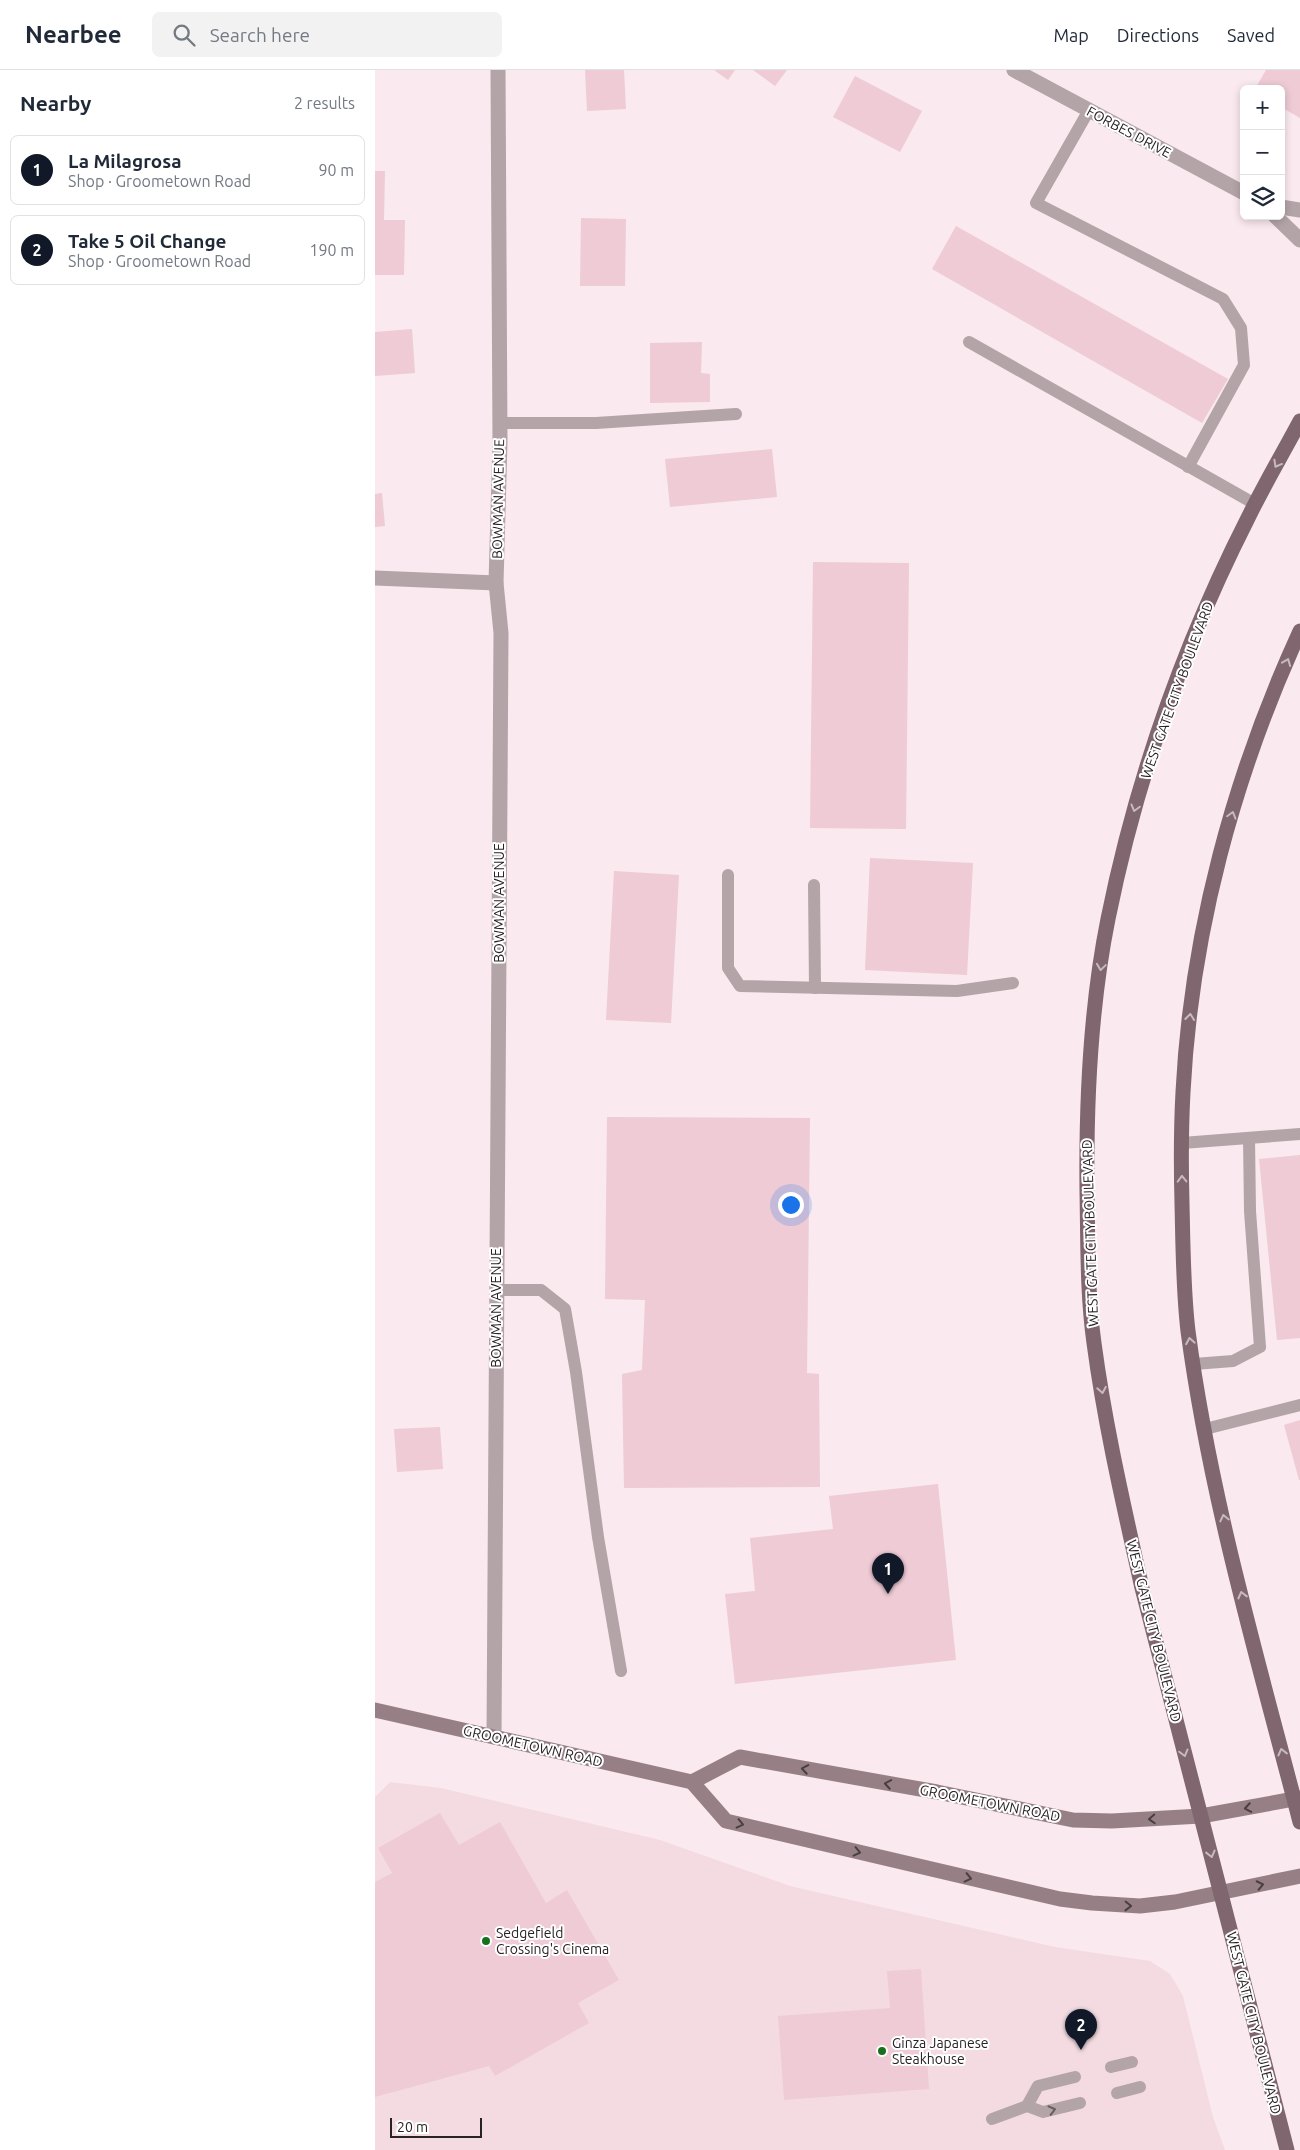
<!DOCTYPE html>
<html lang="en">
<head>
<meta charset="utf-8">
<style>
  body { margin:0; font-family:Ubuntu,sans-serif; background:#f2f2f3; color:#1f2937 }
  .controls { position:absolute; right:15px; top:15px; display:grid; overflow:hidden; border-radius:8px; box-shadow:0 2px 8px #0003 }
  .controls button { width:45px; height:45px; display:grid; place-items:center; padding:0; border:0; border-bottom:1px solid #e0e1e3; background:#fff; color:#1f2937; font:25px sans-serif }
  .scale { position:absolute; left:15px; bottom:12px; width:92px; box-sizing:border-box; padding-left:5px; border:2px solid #282224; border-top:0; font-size:14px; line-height:18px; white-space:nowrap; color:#282224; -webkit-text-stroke:4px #fff; paint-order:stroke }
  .you { position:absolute; left:415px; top:1134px; width:18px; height:18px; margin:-12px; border:4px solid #fff; border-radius:50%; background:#1a73e8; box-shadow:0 0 0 8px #1a73e833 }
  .badge { display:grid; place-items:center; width:32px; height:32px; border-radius:50%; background:#111827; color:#fff; font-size:16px; font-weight:700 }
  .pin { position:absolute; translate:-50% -41px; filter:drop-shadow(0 1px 2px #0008) }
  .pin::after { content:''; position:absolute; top:26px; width:18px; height:15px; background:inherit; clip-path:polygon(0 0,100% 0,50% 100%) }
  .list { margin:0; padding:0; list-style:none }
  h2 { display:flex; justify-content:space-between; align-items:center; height:65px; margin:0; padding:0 20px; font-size:21px }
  h2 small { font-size:16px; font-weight:400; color:#747a83 }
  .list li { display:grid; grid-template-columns:32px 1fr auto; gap:15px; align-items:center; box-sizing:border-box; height:70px; margin:0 10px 10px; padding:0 10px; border:1px solid #e0e1e3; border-radius:8px }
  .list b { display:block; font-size:19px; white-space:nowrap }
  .list p { margin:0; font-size:16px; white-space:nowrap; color:#747a83 }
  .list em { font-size:16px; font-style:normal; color:#747a83 }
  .icon { flex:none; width:28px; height:28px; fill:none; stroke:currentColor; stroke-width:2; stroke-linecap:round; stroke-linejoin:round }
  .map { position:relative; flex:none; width:925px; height:2080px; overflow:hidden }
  header { display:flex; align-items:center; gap:30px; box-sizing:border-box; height:70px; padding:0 25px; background:#fff; border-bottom:1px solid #e0e1e3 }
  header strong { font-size:24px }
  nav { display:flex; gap:28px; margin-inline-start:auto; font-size:18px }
  .search { width:350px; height:45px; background:#f2f2f3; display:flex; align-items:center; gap:12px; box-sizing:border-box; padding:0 18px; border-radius:8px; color:#747a83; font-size:19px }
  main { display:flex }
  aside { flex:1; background:#fff }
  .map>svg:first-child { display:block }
  .built { fill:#f4dbe2 }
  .building { fill:#eecbd5 }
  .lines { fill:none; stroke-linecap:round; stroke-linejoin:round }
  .service { stroke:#b3a4a8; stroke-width:12 }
  .minor { stroke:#b3a4a8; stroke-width:15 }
  .secondary { stroke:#968086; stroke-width:15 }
  .primary { stroke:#80666e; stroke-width:15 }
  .oneway { stroke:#c6babe }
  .oneway2 { stroke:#493e41 }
  .oneway3 { stroke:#675c5f }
  .poi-dot { fill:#16701d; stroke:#fff; stroke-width:2 }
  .labels { text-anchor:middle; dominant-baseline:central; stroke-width:4; stroke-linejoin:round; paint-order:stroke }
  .street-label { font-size:14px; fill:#282224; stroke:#fff }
  .poi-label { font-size:14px; fill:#282224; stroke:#fff; text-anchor:start }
</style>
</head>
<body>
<header>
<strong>Nearbee</strong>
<div class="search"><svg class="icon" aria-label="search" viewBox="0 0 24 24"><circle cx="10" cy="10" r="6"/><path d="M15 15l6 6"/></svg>Search here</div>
<nav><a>Map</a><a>Directions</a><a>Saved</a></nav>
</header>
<main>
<aside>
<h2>Nearby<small>2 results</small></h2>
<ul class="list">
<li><span class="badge">1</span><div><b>La Milagrosa</b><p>Shop · Groometown Road</p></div><em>90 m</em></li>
<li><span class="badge">2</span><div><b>Take 5 Oil Change</b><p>Shop · Groometown Road</p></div><em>190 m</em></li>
</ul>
</aside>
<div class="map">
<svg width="925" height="2080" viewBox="0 0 925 2080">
  <rect width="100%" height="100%" fill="#fae9ee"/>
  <!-- built -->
  <polygon class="built" points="15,1712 66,1718 285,1770 415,1816 680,1877 775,1891 795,1904 808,1926 838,2047 850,2080 0,2080 0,1727"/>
  <!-- building -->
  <g class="building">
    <polygon points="210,0 249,0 251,39 212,41"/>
    <polygon points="339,0 360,0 353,10"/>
    <polygon points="378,0 412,0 400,16"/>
    <polygon points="891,0 925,0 925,48 906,37 906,19 880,19"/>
    <polygon points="480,6 547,41 525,82 458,47"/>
    <polygon points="0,101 10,101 9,150 30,150 29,205 0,205"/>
    <polygon points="206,148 251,149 250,216 205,216"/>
    <polygon points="581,156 853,309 827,353 557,199"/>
    <polygon points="37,259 40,303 0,306 0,262"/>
    <polygon points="327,272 326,303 335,304 335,332 275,333 275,273"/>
    <polygon points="397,379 402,427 295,437 290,389"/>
    <polygon points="7,423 10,456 0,457 0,424"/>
    <polygon points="438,492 534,493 531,759 435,758"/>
    <polygon points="495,788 598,793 592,905 490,900"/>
    <polygon points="239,801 304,805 296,953 231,950"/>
    <polygon points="232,1047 435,1048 432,1303 444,1304 445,1417 249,1418 247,1304 267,1300 270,1230 230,1229"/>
    <polygon points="925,1085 925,1268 902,1270 884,1089"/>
    <polygon points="925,1350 925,1410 924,1410 909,1355"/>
    <polygon points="65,1357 68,1399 22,1402 19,1359"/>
    <polygon points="563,1414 581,1590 360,1614 350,1524 380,1521 375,1468 458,1459 454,1426"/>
    <polygon points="65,1743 84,1775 125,1752 171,1833 192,1820 244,1910 203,1933 214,1953 120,2006 114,1996 0,2027 0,1812 17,1803 3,1778"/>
    <polygon points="546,1899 554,2019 409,2030 403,1946 515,1938 512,1901"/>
  </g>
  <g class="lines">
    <!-- service -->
    <g class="service">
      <polyline points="714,40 661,133 848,229 866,258 869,295 813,397"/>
      <polyline points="594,272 880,434"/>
      <polyline points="125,353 221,353 361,344"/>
      <polyline points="353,805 353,898 365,916 582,921 638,913"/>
      <polyline points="439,815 440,918"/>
      <polyline points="807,1073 925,1064"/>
      <polyline points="121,1220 166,1220 190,1239 201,1302 223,1467 246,1601"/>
      <polyline points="819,1294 858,1291 885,1277 875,1141 874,1068"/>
      <polyline points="830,1359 925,1335"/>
      <polyline points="736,1997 757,1992"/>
      <polyline points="742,2023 765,2017"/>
      <polyline points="652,2036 663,2016 700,2007"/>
      <polyline points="617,2049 652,2036 668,2042 705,2033"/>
    </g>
    <!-- minor -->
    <g class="minor">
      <polyline points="639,0 869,123"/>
      <polyline points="906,137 925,140"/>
      <polyline points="900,146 925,170"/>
      <polyline points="0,508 121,513"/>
      <polyline points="119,1667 126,563 121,513 125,371 123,0"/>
    </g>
    <!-- secondary -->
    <g class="secondary">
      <polyline points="0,1640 317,1712 351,1751 685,1829 717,1833 765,1836 800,1832 925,1806"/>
      <polyline points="317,1712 365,1687 562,1722 698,1750 737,1751 826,1746 925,1728"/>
    </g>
    <!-- primary -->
    <g class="primary">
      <path d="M925,561c-66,144 -109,302 -117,461 -2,37 -2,74 -1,111 1,42 1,86 6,128 22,166 70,329 112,491"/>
      <path d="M912,2080l-145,-562c-18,-81 -37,-162 -48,-245 -7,-50 -6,-101 -7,-152 -1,-90 3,-183 21,-272 28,-139 76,-275 140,-401 16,-33 35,-65 52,-97"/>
    </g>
  </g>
  <!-- one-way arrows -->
  <defs><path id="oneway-chevron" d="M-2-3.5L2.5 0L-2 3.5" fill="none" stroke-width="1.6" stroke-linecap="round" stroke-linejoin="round" transform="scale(1.25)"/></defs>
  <g class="oneway">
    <use href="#oneway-chevron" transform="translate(902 394) rotate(119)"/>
    <use href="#oneway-chevron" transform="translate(912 592) rotate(-68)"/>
    <use href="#oneway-chevron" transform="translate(760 738) rotate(105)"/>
    <use href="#oneway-chevron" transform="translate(857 745) rotate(-74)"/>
    <use href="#oneway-chevron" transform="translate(726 897) rotate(98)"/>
    <use href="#oneway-chevron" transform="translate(815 947) rotate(-83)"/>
    <use href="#oneway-chevron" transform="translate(807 1109) rotate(-91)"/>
    <use href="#oneway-chevron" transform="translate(815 1271) rotate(-100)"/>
    <use href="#oneway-chevron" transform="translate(727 1320) rotate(80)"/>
    <use href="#oneway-chevron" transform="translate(849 1448) rotate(-103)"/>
    <use href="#oneway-chevron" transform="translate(867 1525) rotate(-104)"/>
    <use href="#oneway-chevron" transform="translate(907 1682) rotate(-104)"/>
    <use href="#oneway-chevron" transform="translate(809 1683) rotate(75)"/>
    <use href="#oneway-chevron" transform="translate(836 1784) rotate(76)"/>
  </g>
  <g class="oneway2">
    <use href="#oneway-chevron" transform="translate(430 1699) rotate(-170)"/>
    <use href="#oneway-chevron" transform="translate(513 1714) rotate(-170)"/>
    <use href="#oneway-chevron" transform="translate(873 1738) rotate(170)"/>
    <use href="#oneway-chevron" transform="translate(777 1749) rotate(177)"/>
    <use href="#oneway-chevron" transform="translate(365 1754) rotate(13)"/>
    <use href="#oneway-chevron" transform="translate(482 1782) rotate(13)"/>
    <use href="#oneway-chevron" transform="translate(593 1808) rotate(13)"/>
    <use href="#oneway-chevron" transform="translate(885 1815) rotate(-12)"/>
    <use href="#oneway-chevron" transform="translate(753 1836) rotate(1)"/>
  </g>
  <use class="oneway3" href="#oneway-chevron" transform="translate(677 2040) rotate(-14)"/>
  <!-- markers -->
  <g class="poi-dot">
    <circle cx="111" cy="1871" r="5"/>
    <circle cx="507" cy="1981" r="5"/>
  </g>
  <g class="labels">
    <!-- street labels -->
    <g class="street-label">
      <text transform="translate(754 62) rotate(28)">FORBES DRIVE</text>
      <text transform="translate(123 429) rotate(-89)">BOWMAN AVENUE</text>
      <text transform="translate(802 620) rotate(-70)">WEST GATE CITY BOULEVARD</text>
      <text transform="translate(124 833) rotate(-90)">BOWMAN AVENUE</text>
      <text transform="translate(715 1163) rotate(-92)">WEST GATE CITY BOULEVARD</text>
      <text transform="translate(121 1238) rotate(-90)">BOWMAN AVENUE</text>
      <text transform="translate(779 1561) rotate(76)">WEST GATE CITY BOULEVARD</text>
      <text transform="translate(158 1676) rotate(13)">GROOMETOWN ROAD</text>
      <text transform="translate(615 1733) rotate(11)">GROOMETOWN ROAD</text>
      <text transform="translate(879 1953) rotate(76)">WEST GATE CITY BOULEVARD</text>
    </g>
    <!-- poi labels -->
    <g class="poi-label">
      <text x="121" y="1863">Sedgefield<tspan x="121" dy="16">Crossing's Cinema</tspan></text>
      <text x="517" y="1973">Ginza Japanese<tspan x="517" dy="16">Steakhouse</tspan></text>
    </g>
  </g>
</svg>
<div class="controls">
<button>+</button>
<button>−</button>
<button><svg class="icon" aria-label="layers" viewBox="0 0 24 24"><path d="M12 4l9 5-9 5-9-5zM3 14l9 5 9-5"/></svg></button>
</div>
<div class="scale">20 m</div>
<div class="you"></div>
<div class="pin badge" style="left:513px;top:1524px">1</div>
<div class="pin badge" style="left:706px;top:1980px">2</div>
</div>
</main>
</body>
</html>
